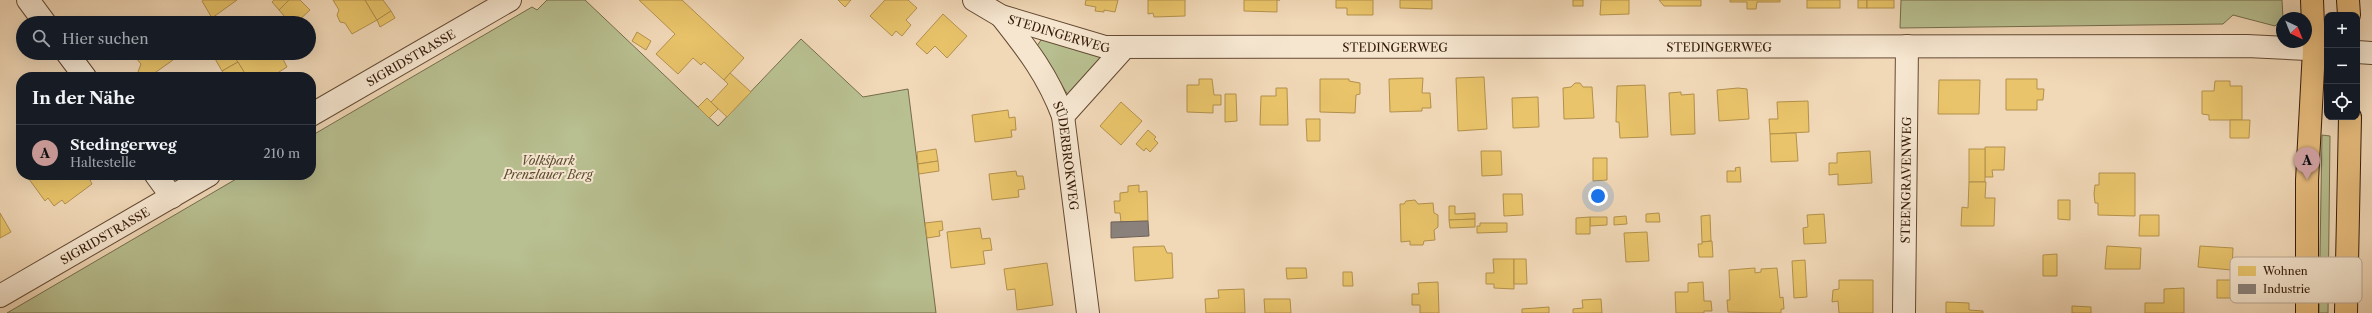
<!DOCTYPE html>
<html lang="de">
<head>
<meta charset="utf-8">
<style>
  body { margin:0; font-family:"Libre Caslon Text",serif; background:#242831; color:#f1f3f6 }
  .controls { position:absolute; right:12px; top:12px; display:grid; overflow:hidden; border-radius:8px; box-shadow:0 4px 16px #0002 }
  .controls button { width:36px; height:36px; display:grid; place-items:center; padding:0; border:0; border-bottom:1px solid #363941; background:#171b24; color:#f1f3f6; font:20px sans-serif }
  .compass { position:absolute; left:2276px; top:12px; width:36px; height:36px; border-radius:50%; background:#171b24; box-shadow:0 4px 16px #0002; rotate:137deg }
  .you { position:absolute; left:1598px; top:196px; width:14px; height:14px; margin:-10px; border:3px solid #fff; border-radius:50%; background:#1a73e8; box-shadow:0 0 0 6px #1a73e833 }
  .badge { display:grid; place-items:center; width:26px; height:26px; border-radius:50%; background:#c59692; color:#111; font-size:13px; font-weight:700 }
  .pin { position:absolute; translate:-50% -33px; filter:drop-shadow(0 1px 2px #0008) }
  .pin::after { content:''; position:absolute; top:21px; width:14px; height:12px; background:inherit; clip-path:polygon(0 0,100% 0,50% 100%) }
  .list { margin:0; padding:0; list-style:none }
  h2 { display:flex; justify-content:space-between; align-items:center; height:52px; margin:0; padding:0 16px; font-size:17px }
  h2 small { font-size:13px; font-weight:400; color:#9ea1a6 }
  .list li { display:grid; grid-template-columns:26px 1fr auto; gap:12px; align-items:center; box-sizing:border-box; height:56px; padding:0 16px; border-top:1px solid #363941 }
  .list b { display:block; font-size:15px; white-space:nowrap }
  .list p { margin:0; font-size:13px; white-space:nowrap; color:#9ea1a6 }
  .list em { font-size:13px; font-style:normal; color:#9ea1a6 }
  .icon { flex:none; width:22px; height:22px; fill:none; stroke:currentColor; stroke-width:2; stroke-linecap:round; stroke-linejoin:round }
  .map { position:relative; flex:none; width:2372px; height:313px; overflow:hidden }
  .search { position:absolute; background:#171b24; box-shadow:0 4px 16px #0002; left:16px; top:16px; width:300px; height:44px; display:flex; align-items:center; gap:10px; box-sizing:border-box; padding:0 14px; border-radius:22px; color:#9ea1a6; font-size:15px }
  .panel { position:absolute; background:#171b24; box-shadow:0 4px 16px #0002; left:16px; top:72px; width:300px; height:108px; border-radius:16px }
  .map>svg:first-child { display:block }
  .green { fill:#b8bf90; stroke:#766d4c }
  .homes { fill:#e9c46a; stroke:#b3914c }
  .industry { fill:#8a817c; stroke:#706259 }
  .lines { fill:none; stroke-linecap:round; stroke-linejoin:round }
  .minor-casing { stroke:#644a33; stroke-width:24 }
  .major-casing { stroke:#351b07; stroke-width:24 }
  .minor { stroke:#f6e6d0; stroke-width:22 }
  .major { stroke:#e8bc7c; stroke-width:22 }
  .labels { text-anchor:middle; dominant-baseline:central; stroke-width:4; stroke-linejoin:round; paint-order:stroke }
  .street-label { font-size:12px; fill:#351b07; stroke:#f6e6d0 }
  .park-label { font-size:12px; font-style:italic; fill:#5c4c30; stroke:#f6e6d0 }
  .key { fill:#f6e6d0; stroke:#bca994; stroke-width:1 }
  .key-label { font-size:11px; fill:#351b07 }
</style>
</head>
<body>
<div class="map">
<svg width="2372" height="313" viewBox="0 0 2372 313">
  <rect width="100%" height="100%" fill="#f1d8b7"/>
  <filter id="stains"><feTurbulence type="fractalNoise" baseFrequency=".005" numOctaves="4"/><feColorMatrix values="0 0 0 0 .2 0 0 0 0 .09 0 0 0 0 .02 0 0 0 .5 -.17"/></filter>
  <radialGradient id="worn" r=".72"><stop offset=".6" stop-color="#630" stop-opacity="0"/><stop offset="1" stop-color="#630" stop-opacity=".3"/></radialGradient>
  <!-- green -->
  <g class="green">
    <polygon points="547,0 585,0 718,126 801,39 863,97 908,89 936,313 7,313 243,175 311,175 311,136 532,7 537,10"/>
    <polygon points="1901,0 2282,0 2283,18 2275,26 2233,15 2223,24 1900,28"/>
    <polygon points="1041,40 1044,40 1102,57 1068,95 1037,46"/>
    <polygon points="2322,135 2330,136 2328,313 2319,313"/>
  </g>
  <!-- homes -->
  <g class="homes">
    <polygon points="204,0 237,0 212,18 202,1"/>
    <polygon points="274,0 289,0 279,10 272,2"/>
    <polygon points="289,0 300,0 310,10 296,23 290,23 279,10"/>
    <polygon points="333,0 365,0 377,20 352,34 345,23 340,22 337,15 339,10"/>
    <polygon points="365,0 383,0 391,11 377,20"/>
    <polygon points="639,0 682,0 744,58 724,80 704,62 701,65 693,58 678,74 656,54 675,34"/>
    <polygon points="838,0 851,0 845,7"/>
    <polygon points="885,0 908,0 917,8 906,20 911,25 902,36 896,31 892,36 870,16"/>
    <polygon points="1086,0 1118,0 1115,12 1104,10 1104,12 1095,11 1096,7 1085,5"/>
    <polygon points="1148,0 1185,0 1185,16 1154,17 1153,13 1148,14"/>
    <polygon points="1244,0 1280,0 1277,0 1277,12 1244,11"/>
    <polygon points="1336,0 1373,0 1373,15 1347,15 1347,8 1336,8"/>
    <polygon points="1400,0 1432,0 1432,9 1400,8"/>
    <rect x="1573" y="0" width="10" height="6"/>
    <polygon points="1601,0 1629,0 1629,14 1600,15"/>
    <polygon points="1659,0 1701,0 1701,6 1664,6"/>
    <polygon points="1730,0 1780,0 1780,2 1757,2 1756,9 1747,9 1747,2 1730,2"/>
    <rect x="1807" y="0" width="33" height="8"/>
    <rect x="1858" y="0" width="9" height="8"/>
    <rect x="1867" y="0" width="27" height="8"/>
    <polygon points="391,11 395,18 380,27 377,20"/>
    <polygon points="943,14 967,36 947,58 935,46 927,54 916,44"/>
    <polygon points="637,32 651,41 646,50 632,41"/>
    <polygon points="132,53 168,53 173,60 149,77 142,77 138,72 141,64"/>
    <polygon points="220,53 233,53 238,62 222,71 214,57"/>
    <polygon points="240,53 287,53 282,57 287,67 271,77 247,77 234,56"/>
    <polygon points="238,62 247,77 218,77 224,74 222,71"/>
    <polygon points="730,73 751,92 727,117 711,102 728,84 724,80"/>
    <polygon points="1484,77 1487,129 1458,131 1456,78"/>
    <polygon points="1423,78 1422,93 1430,93 1431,108 1422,108 1422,111 1390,112 1389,79"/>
    <polygon points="1199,79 1212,79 1214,95 1221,95 1221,105 1213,105 1213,113 1187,112 1187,85 1199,85"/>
    <polygon points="1320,79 1349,79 1349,81 1360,83 1360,94 1356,95 1355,113 1320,112"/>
    <polygon points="2006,79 2037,79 2037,89 2044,89 2043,100 2037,100 2037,110 2006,110"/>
    <polygon points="1939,80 1980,80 1979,114 1938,114"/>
    <polygon points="2215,81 2230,81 2230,86 2242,86 2242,120 2209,120 2209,115 2202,114 2202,91 2214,91"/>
    <polygon points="1575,83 1580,83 1583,87 1592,87 1594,118 1564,119 1563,88 1571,87"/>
    <polygon points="1645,85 1648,137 1620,138 1619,122 1616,122 1617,86"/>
    <polygon points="1276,88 1287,88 1288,125 1260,125 1261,96 1276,96"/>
    <polygon points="1738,88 1747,89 1749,119 1719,121 1717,90"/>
    <polygon points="1681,92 1681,95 1694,94 1695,134 1671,135 1669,93"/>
    <polygon points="1225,94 1236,94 1237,121 1225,122"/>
    <polygon points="1538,97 1539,127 1513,128 1512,98"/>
    <polygon points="707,98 718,109 709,118 698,107"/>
    <polygon points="1808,101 1809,132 1770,134 1769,119 1778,119 1777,102"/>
    <polygon points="1121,102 1142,121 1121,145 1100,126"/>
    <polygon points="1008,110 1009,118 1015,117 1016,130 1011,130 1012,137 975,142 972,115"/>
    <polygon points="1306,119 1320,119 1320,141 1307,141"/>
    <polygon points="2230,120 2250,120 2249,138 2230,138"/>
    <polygon points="1148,130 1156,137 1154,139 1158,143 1150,152 1146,148 1144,151 1136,144"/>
    <polygon points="1796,133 1798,161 1771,162 1770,134"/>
    <polygon points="1985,147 2005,147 2004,170 1992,170 1993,177 1985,177"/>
    <polygon points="936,149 938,161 918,164 917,152"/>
    <rect x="1969" y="149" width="16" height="33"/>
    <polygon points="1481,151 1501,151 1502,175 1482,176"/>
    <polygon points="1870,151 1872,183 1838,185 1838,174 1829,175 1829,163 1837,163 1837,153"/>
    <polygon points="1593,158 1607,158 1607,180 1593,181"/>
    <polygon points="938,161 939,171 919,174 918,164"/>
    <polygon points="1740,167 1741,182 1727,182 1727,171 1736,171 1735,168"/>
    <polygon points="1016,171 1017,176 1023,176 1025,189 1018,190 1019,197 992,200 989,174"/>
    <polygon points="2099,173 2135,173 2135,216 2098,215 2098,203 2095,203 2094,194 2095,185 2099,185"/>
    <polygon points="26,175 97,175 90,180 92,184 65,204 62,200 54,206 48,198 45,201"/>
    <polygon points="1969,182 1986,182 1985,198 1995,198 1994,226 1961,226 1962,207 1968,208"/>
    <polygon points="1139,185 1139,192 1147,191 1148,221 1121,222 1120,213 1115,213 1114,201 1120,201 1120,193 1128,192 1128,186"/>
    <polygon points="1503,194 1522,194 1523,215 1504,216"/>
    <polygon points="1415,200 1418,204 1433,203 1434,213 1438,215 1438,227 1434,230 1435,240 1424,241 1423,245 1410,245 1410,241 1401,242 1400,204 1404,204 1406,201"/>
    <polygon points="2058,200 2070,200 2070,220 2058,219"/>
    <polygon points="1449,206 1455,206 1455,214 1475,213 1475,219 1449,220"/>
    <polygon points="0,213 11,232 0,238"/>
    <polygon points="1659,213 1660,222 1646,222 1646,214"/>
    <polygon points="1824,214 1826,243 1804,244 1803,228 1808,227 1807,215"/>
    <polygon points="1710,215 1711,241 1702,242 1701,216"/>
    <polygon points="2140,215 2159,215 2159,236 2139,236"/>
    <polygon points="1626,216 1627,224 1614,225 1614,217"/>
    <polygon points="1590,217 1607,217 1607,225 1590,226"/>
    <polygon points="1590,217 1590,234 1576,234 1576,218"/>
    <polygon points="1475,219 1475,227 1450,228 1449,220"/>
    <polygon points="942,221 943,230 939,231 940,236 927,238 925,223"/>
    <polygon points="1480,223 1507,223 1507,232 1477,233 1477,226 1480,226"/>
    <polygon points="980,228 982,239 990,238 992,250 983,251 985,264 951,268 947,232"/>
    <polygon points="1647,232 1649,261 1626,262 1624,233"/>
    <polygon points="1712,241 1713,257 1699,257 1698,244 1702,244 1702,242"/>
    <polygon points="1164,246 1167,253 1172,253 1173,278 1135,281 1133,247"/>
    <polygon points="2107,246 2141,248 2140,269 2105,269"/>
    <polygon points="2200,246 2233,248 2232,270 2198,267"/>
    <polygon points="2057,254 2057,276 2043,276 2043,255"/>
    <polygon points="1493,259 1514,259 1514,289 1494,288 1494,284 1486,284 1486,273 1494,273"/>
    <polygon points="1514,259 1526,259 1527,284 1514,284"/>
    <polygon points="1805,260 1807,297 1794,298 1792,261"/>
    <polygon points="1047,263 1053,305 1017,310 1015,289 1007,290 1004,269"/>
    <polygon points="1286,268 1306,268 1307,278 1287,279"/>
    <polygon points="1755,268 1755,273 1761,272 1761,269 1777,268 1780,298 1783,297 1784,309 1781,309 1781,313 1728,312 1727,300 1730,300 1729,270"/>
    <polygon points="1343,272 1352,272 1353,286 1343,286"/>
    <polygon points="1839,280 1873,280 1873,313 1839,313 1838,301 1832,302 1833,290 1839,289"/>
    <rect x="2217" y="280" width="14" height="18"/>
    <polygon points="1438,282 1439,313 1420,313 1420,305 1412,305 1412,294 1419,294 1418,283"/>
    <polygon points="1703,282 1704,301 1711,301 1712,311 1704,311 1704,313 1676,313 1675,292 1688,292 1688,283"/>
    <polygon points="2184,288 2184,313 2145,313 2145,303 2164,303 2164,289"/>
    <polygon points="1244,289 1245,313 1206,313 1205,299 1219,298 1218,290"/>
    <polygon points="1264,299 1290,299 1291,313 1265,313"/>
    <polygon points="1601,299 1602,313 1573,313 1573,309 1583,308 1582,300"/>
    <polygon points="1946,302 1969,303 1969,310 1983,311 1983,313 1946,313"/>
    <polygon points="2072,306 2091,307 2091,313 2072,313"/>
    <polygon points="1549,307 1549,313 1522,313 1522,309"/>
  </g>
  <!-- industry -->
  <polygon class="industry" points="1148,221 1149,236 1111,238 1111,222"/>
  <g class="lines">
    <defs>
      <g id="minor">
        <polyline points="28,0 45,23"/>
        <path id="s1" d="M974,0l27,16 104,31 1142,-1 80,4"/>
        <path id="s2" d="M1001,16c27,34 47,60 62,100l25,197"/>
        <polyline points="2357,52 2372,53"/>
        <polyline points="67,53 85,77"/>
        <path id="s3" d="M311,115l199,-115"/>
        <polyline points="1063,116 1125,47"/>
        <polyline points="156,175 172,197"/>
        <path id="s4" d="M0,296l209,-121"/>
        <path id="s5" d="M1904,313l3,-267"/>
      </g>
      <g id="major">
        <polyline points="2348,0 2349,15"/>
        <polyline points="2307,313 2307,180 2314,50 2312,0"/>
        <polyline points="2346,313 2350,117"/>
      </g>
    </defs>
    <!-- minor casing -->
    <use href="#minor" class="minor-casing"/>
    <!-- major casing -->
    <use href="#major" class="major-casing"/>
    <!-- minor -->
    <use href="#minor" class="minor"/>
    <!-- major -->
    <use href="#major" class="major"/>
  </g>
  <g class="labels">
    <!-- street labels -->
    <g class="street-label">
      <text stroke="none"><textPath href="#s1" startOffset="92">STEDINGERWEG</textPath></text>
      <text stroke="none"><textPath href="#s1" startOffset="754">STEDINGERWEG</textPath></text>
      <text stroke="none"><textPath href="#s1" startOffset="430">STEDINGERWEG</textPath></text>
      <text stroke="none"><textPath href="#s3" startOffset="115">SIGRIDSTRASSE</textPath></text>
      <text stroke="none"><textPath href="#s2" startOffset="158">SÜDERBROKWEG</textPath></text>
      <text stroke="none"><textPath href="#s5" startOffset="133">STEENGRAVENWEG</textPath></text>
      <text stroke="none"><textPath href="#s4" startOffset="121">SIGRIDSTRASSE</textPath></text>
    </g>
    <!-- park labels -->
    <g class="park-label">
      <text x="548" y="160">Volkspark<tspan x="548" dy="14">Prenzlauer Berg</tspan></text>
    </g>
  </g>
  <!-- legend -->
  <rect x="2230" y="257" width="132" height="46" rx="6" class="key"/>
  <rect x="2238" y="266" width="18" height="10" fill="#e9c46a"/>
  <rect x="2238" y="284" width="18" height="10" fill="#8a817c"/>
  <g class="key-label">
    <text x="2263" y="275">Wohnen</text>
    <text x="2263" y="293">Industrie</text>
  </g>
  <rect width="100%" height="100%" filter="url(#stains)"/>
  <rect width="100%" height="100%" fill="url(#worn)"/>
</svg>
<div class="controls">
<button>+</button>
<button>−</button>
<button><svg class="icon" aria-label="locate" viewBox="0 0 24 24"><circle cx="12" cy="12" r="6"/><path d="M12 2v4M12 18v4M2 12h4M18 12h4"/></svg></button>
</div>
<svg class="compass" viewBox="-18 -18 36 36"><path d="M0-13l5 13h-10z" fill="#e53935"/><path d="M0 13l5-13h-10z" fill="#9ea1a6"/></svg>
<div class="you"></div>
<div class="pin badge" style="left:2307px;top:180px">A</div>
<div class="search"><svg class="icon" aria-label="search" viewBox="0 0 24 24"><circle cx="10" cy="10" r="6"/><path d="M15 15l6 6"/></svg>Hier suchen</div>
<section class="panel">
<h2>In der Nähe<small></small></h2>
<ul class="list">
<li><span class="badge">A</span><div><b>Stedingerweg</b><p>Haltestelle</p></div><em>210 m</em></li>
</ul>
</section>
</div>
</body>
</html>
